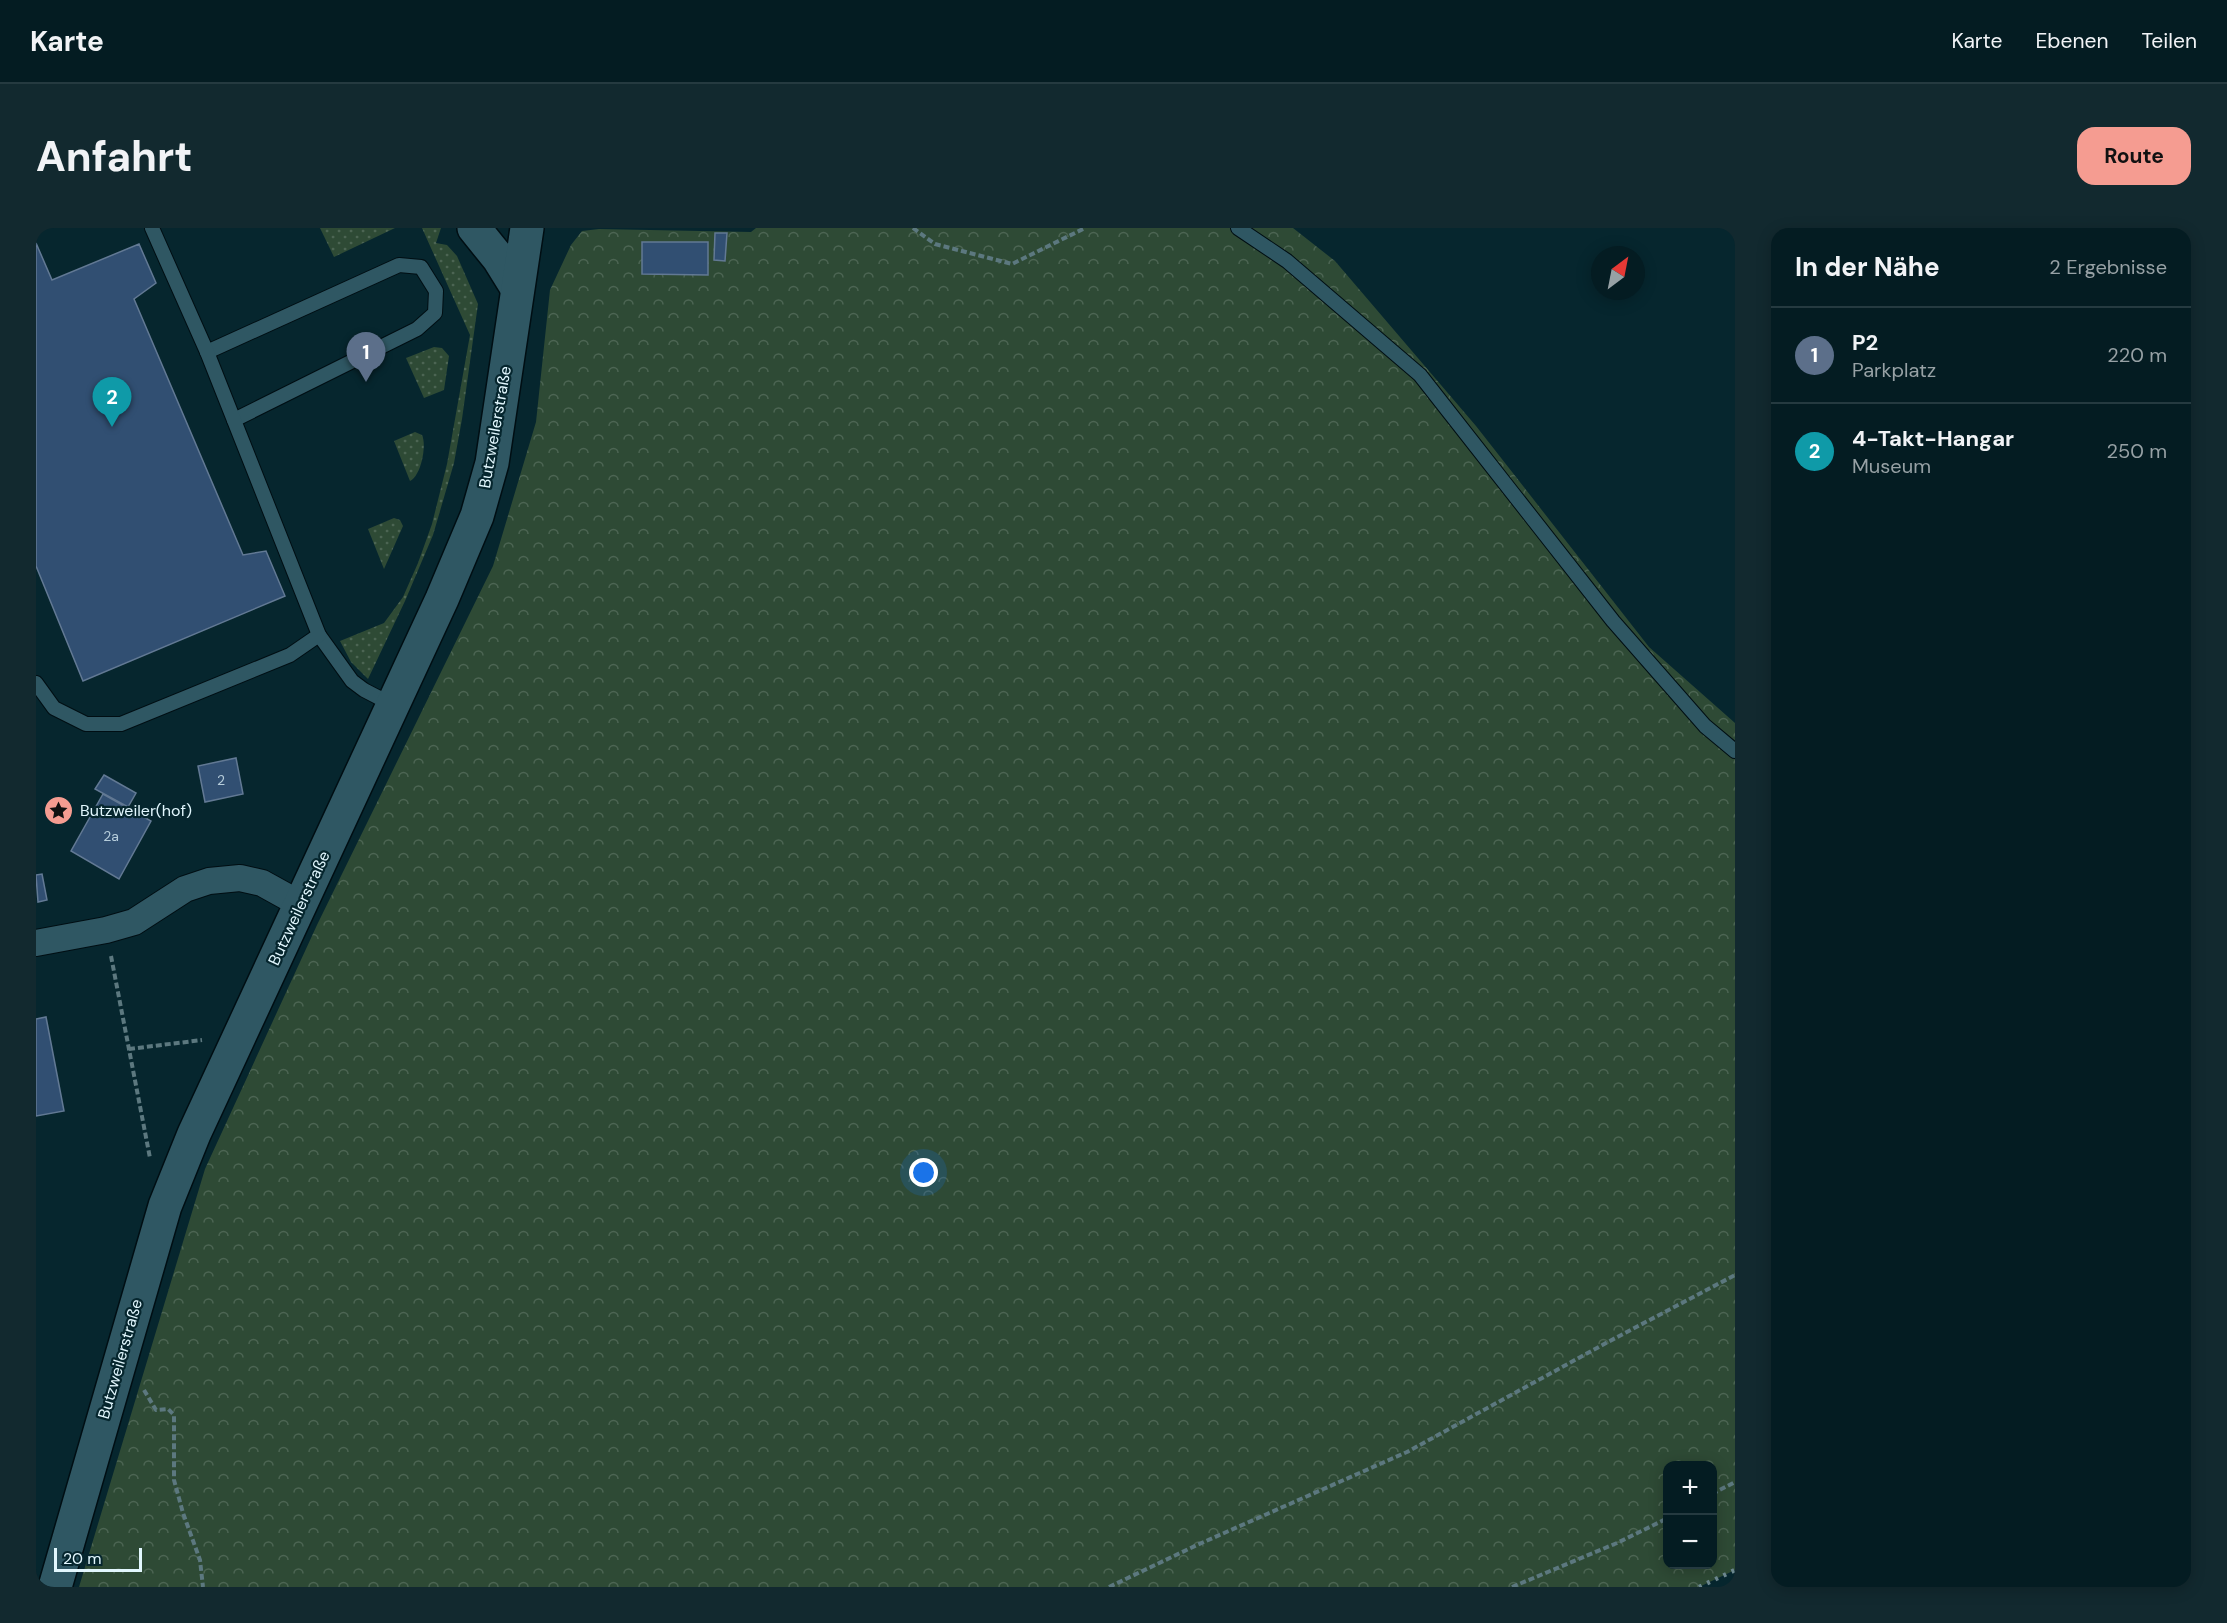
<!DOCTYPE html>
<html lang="de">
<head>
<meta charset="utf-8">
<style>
  body { margin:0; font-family:"DM Sans",sans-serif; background:#12292f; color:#f1f3f6 }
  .controls { position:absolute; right:18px; bottom:18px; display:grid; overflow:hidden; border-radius:12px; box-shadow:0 3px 15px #0003 }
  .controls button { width:54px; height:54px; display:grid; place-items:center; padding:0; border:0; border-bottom:2px solid #253a40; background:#041c22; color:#f1f3f6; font:30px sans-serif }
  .compass { position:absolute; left:1555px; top:18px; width:54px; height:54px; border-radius:50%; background:#041c22; box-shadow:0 3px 15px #0003; rotate:32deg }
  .scale { position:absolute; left:18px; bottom:15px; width:88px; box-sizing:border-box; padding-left:6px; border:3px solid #e2f7fe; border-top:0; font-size:16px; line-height:21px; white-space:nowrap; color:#e2f7fe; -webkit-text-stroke:4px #06262e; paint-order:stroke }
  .you { position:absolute; left:888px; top:945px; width:21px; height:21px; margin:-15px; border:4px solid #fff; border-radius:50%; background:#1a73e8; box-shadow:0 0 0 9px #1a73e833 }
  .badge { display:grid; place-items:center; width:39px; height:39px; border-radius:50%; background:#f59c91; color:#fff; font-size:20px; font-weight:700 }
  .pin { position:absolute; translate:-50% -50px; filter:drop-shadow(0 2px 3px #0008) }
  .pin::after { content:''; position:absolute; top:32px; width:21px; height:18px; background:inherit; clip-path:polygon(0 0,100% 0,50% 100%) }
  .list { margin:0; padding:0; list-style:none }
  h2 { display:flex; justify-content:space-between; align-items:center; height:78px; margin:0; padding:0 24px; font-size:26px }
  h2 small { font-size:20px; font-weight:400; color:#97a1a5 }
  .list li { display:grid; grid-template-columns:39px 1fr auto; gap:18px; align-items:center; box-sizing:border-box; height:96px; padding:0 24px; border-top:2px solid #253a40 }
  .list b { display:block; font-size:22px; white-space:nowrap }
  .list p { margin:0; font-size:20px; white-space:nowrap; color:#97a1a5 }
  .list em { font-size:20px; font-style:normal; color:#97a1a5 }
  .map { position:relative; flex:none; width:1699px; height:1359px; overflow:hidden; border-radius:18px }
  header { display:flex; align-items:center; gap:36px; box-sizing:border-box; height:84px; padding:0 30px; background:#041c22; border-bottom:2px solid #253a40 }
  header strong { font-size:28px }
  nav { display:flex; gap:33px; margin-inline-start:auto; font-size:21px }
  .intro { display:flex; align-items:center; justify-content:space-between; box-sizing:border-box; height:144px; padding:0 36px }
  h1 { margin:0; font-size:42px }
  .button { padding:15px 27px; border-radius:18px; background:#f59c91; color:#111; font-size:21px; font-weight:700 }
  main { display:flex; gap:36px; padding:0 36px }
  aside { flex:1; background:#041c22; border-radius:18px; box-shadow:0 3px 15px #0003 }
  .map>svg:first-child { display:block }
  .grass { fill:url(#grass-dots) }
  .forest { fill:url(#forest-crowns); fill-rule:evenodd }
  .building { fill:#314f72; stroke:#627994; stroke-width:1.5 }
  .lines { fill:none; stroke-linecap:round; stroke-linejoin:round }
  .service-casing { stroke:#000e13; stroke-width:16 }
  .minor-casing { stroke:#000e13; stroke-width:28 }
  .tertiary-casing { stroke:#000e13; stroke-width:36 }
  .path { stroke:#5c787f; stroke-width:4; stroke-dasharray:6 3; stroke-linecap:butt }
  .service { stroke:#2f5763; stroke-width:14 }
  .minor { stroke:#2f5763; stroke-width:26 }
  .tertiary { stroke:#2f5763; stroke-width:33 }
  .rail { stroke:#6c878f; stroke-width:4.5; stroke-dasharray:3 6; stroke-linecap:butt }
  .labels { text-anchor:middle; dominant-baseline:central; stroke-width:4.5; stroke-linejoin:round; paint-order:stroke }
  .number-label { font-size:14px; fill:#b6cddb }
  .street-label { font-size:16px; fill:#e2f7fe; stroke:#06262e }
  .poi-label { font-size:16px; fill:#e2f7fe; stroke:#06262e; text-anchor:start }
</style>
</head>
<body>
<header>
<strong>Karte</strong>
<nav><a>Karte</a><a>Ebenen</a><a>Teilen</a></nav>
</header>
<div class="intro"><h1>Anfahrt</h1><a class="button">Route</a></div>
<main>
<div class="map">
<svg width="1699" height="1359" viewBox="0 0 1699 1359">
  <defs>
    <pattern id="grass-dots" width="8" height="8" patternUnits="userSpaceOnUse" patternTransform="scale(1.5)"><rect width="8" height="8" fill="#2e4a35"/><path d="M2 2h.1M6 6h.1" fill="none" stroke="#4c6553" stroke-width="1.8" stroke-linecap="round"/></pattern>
    <pattern id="forest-crowns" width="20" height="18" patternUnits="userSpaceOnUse" patternTransform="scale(1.5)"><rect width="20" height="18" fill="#2e4a35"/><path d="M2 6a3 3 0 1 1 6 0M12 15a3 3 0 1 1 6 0" fill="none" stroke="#4c6553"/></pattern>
  </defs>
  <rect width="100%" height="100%" fill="#06262e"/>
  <!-- grass -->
  <g class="grass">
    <polygon points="284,0 359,0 298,29"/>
    <polygon points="386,0 405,0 400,15 411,17 421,28 442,76 426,191 418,235 397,307 369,373 332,451 315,434 304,413 348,395 367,369 382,335 396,296 411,236 434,107"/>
    <polygon points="398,119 406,120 413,128 408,162 388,170 370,130"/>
    <path d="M379,204l7,3c5,10 -1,41 -12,46l-16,-40z"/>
    <polygon points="358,290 364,292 367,298 348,341 332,301"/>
  </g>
  <!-- forest -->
  <path class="forest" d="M720,0h537l42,33 141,165 173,221 86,76v847l-36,17h-1620l126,-418 112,-244 176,-359 43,-144 14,-132 21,-45 11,-14 17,-2 152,3zM1632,1238h44v98h-44z"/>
  <!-- building -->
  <g class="building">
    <polygon points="679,5 691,5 689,33 678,32"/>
    <polygon points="606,14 672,14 672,47 606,46"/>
    <polygon points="0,15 16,52 103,16 120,55 98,71 207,327 230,323 249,368 47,453 0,338"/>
    <polygon points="200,530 207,566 169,574 162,538"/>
    <polygon points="68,547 100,565 92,579 59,561"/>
    <polygon points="67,566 115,593 83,651 35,623"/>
    <polygon points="6,646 11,672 2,674 0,647"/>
    <polygon points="10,789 28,883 0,888 0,791"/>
  </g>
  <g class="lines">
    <defs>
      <g id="service">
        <polyline points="1202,0 1251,33 1384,147 1577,393 1669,498 1699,523"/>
        <polyline points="171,124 363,37 385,39 400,63 399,85 381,101 198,192"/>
        <polyline points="283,407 316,453 328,462 357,477"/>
        <polyline points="0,455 18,480 50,496 85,496 254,427 283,407 171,124 116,0"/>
      </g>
      <polyline id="minor" points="0,715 70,702 98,694 149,661 173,653 204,650 226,655 264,676"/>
      <g id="tertiary">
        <polyline points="438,0 463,31 481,60"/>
        <polyline points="19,1359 129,978 158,906 406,371 441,288 456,235 491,0"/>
      </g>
    </defs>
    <!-- service casing -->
    <use href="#service" class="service-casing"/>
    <!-- minor casing -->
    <use href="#minor" class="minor-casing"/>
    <!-- tertiary casing -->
    <use href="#tertiary" class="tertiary-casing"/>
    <!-- path -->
    <g class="path">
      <polyline points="877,0 899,16 976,36 1049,0"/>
      <polyline points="75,728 114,930"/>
      <polyline points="93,821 166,812"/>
      <polyline points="108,1162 120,1182 132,1181 138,1187 138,1252 147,1285 164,1332 167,1359"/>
      <polyline points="1676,1266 1699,1254"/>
      <polyline points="1073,1359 1161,1317 1371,1224 1570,1115 1699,1047"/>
      <polyline points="1476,1359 1581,1315 1632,1290"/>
    </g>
    <!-- service -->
    <use href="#service" class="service"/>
    <!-- minor -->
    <use href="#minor" class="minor"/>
    <!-- tertiary -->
    <use href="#tertiary" class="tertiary"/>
    <!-- rail -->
    <polyline class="rail" points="1663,1359 1699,1342"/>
  </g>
  <!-- icons -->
  <defs>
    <symbol id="sight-disc" viewBox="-11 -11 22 22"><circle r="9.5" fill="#f59c91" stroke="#06262e"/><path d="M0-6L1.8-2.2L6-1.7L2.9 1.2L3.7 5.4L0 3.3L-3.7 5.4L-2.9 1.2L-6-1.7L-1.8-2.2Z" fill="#111"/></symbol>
  </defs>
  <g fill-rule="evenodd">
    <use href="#sight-disc" x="6" y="566" width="33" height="33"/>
  </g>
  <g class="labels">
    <!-- number labels -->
    <g class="number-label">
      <text x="185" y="552">2</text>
      <text x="75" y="608">2a</text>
    </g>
    <!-- street labels -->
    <g class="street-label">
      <text transform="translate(459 199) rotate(-80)">Butzweilerstraße</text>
      <text transform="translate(263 680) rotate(-65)">Butzweilerstraße</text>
      <text transform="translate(84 1131) rotate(-74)">Butzweilerstraße</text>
    </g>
    <!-- poi labels -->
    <g class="poi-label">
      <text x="44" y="582">Butzweiler(hof)</text>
    </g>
  </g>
</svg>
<div class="controls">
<button>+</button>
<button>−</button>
</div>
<svg class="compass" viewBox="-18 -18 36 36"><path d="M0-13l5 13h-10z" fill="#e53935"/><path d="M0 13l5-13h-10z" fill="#97a1a5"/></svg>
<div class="scale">20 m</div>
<div class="you"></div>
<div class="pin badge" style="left:330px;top:154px;background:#5c6f8a">1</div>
<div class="pin badge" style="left:76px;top:199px;background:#0f9aa8">2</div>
</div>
<aside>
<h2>In der Nähe<small>2 Ergebnisse</small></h2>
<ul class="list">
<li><span class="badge" style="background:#5c6f8a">1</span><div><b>P2</b><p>Parkplatz</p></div><em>220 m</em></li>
<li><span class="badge" style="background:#0f9aa8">2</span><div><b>4-Takt-Hangar</b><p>Museum</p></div><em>250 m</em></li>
</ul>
</aside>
</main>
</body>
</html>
